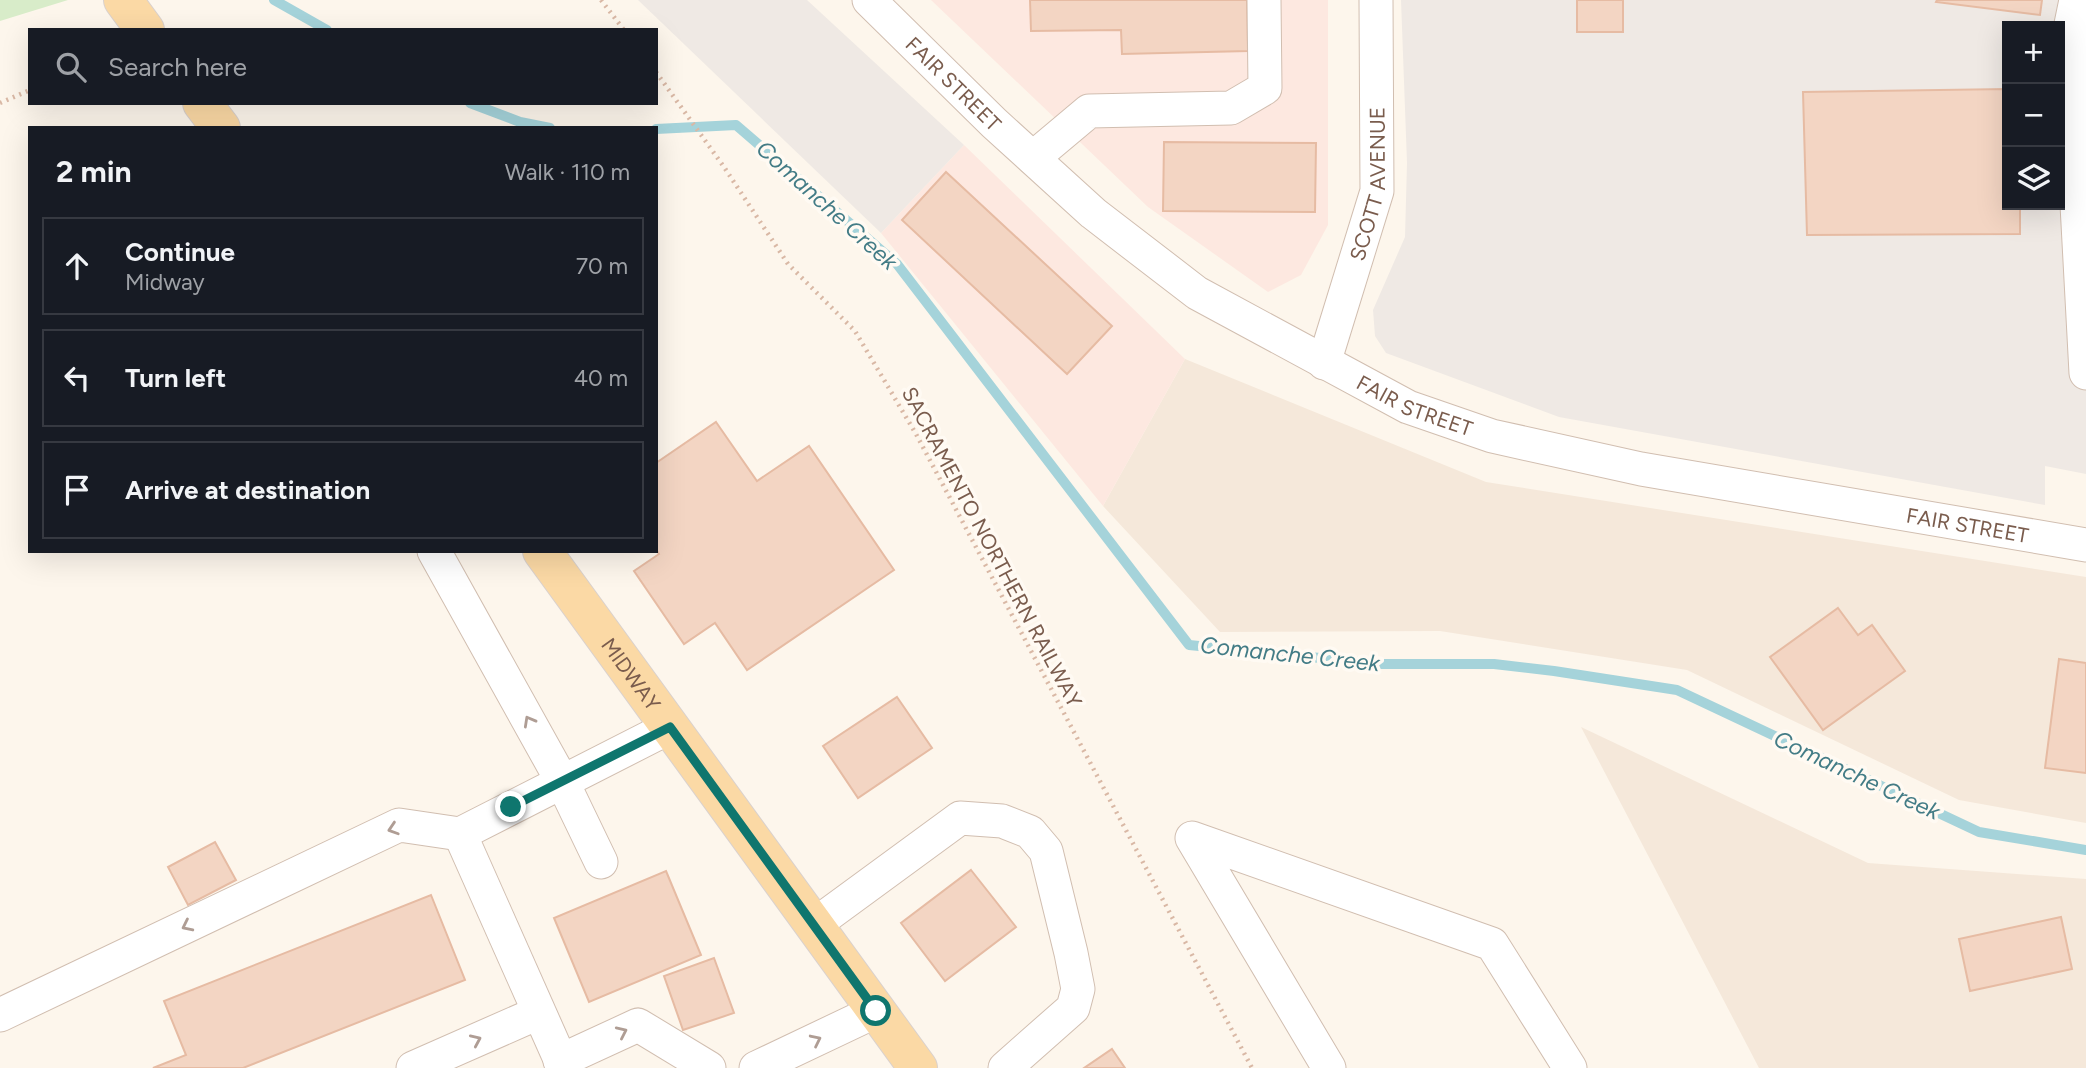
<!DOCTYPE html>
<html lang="en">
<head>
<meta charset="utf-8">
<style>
  body { margin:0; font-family:Figtree,sans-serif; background:#242831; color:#f1f3f6 }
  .controls { position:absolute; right:21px; top:21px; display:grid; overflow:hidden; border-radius:0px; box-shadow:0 7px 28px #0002 }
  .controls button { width:63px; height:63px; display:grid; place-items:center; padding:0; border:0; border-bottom:2px solid #363941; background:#171b24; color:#f1f3f6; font:35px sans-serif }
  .stop { position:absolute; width:21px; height:21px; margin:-16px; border:5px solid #0f766e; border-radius:50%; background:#fff }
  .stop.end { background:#0f766e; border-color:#fff; box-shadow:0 2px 7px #0008 }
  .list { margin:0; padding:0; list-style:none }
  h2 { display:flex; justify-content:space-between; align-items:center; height:91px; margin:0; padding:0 28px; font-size:30px }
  h2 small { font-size:23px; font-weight:400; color:#9ea1a6 }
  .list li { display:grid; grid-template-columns:46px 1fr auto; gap:21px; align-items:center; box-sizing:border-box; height:98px; margin:0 14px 14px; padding:0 14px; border:2px solid #363941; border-radius:0px }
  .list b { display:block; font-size:26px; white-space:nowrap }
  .list p { margin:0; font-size:23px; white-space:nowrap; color:#9ea1a6 }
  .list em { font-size:23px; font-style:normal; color:#9ea1a6 }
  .icon { flex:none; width:38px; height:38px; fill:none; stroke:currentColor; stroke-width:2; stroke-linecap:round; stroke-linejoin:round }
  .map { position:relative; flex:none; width:2086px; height:1068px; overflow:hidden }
  .search { position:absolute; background:#171b24; box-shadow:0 7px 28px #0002; left:28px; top:28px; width:630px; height:77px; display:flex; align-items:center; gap:18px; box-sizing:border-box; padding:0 24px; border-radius:0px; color:#9ea1a6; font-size:26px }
  .panel { position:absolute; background:#171b24; box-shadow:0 7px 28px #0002; left:28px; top:126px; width:630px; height:427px; border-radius:0px }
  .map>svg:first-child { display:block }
  .residential { fill:#f5e8da }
  .commercial { fill:#fde8e0 }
  .industrial { fill:#efe9e4; fill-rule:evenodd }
  .green { fill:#d8ecc9 }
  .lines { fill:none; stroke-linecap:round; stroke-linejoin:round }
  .stream { stroke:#a5d3da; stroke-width:10 }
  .building { fill:#f3d5c3; stroke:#e6bba3; stroke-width:2 }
  .minor-casing { stroke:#d1beb0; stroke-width:35 }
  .major-casing { stroke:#dad1cd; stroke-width:40 }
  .path { stroke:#d9b8a5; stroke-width:4.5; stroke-dasharray:2 5; stroke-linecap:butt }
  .minor { stroke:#fff; stroke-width:33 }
  .major { stroke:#fbd9a5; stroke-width:38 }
  .oneway { stroke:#af9d94 }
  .route { stroke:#0f766e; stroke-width:9 }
  .labels { text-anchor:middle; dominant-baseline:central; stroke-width:7; stroke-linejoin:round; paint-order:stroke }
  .street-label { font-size:21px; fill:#7a5c4d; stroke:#fffaf3 }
  .water-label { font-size:23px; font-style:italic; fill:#437c86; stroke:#fffaf3 }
</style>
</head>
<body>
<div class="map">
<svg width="2086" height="1068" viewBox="0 0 2086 1068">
  <rect width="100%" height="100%" fill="#fdf6ec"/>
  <!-- residential -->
  <g class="residential">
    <polygon points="1185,359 1486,482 2086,577 2086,823 1959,800 1687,670 1440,631 1220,632 1103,506"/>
    <polygon points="1581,727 1868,863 2086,879 2086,1068 1759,1068"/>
  </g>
  <!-- commercial -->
  <g class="commercial">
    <polygon points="931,0 1328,0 1328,225 1301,275 1268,292 1148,207"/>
    <polygon points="964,145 1185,359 1103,506 881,233"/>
  </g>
  <!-- industrial -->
  <g class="industrial">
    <polygon points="638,0 807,0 964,145 881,233"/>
    <path d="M1401,0h685v474l-41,-8v39l-486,-88 -173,-64 -11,-17 -2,-26 32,-73 2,-74zM2007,26h53v179h-53z"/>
  </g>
  <!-- green -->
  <polygon class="green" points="0,0 68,0 0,21"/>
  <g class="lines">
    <!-- stream -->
    <g class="stream">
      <polyline points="274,0 327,30"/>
      <polyline points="470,103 520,122 550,128"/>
      <polyline points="656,129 736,125 897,264 1189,645 1381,664 1494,664 1554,671 1677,690 1979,832 2086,850"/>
    </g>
  </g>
  <!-- building -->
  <g class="building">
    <polygon points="1030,0 1247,0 1248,51 1122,54 1121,30 1031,31"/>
    <rect x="1577" y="0" width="46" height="32"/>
    <polygon points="1937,0 2042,0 2040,15 1936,2"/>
    <polygon points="2007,89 2007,205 2020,205 2020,234 1807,235 1803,92"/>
    <polygon points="1164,142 1316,143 1315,212 1163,211"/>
    <polygon points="946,172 1112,326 1067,374 902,220"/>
    <polygon points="716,422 757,481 809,446 894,570 747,670 715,623 684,644 634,571 659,554 656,549 656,463"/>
    <polygon points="1838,608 1858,635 1872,625 1905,671 1823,730 1770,657"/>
    <polygon points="2059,659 2086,663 2086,773 2045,768"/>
    <polygon points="897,697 932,748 858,798 823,746"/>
    <polygon points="215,842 236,880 188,905 168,867"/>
    <polygon points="971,870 1016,927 945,981 901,923"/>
    <polygon points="666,871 701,955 589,1002 554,918"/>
    <polygon points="431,895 465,980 243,1068 153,1068 186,1055 164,1001"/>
    <polygon points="2061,917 2072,969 1970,991 1959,939"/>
    <polygon points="714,958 734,1013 683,1030 664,976"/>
    <polygon points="1112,1049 1125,1068 1084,1068"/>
  </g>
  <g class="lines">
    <defs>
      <g id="minor">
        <path id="s1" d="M869,0l125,123 99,90 104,80 211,114 84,29 149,33 445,76"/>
        <polyline points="2073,130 2070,29 2076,0"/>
        <polyline points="2086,130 2073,130 2086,373"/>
        <polyline points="1033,158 1089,111 1231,108 1265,88 1264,0"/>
        <path id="s2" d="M1324,363l53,-172 -1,-191"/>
        <polyline points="434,551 562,781 601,862"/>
        <polyline points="460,834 564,1068"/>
        <polyline points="814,925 960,818 1002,821 1030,832 1046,851 1071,953 1078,989 1073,1008 1005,1068"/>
        <polyline points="0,1015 399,825 460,834 670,727"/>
        <polyline points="560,1061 638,1025 709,1068"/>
        <polyline points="413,1068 538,1013"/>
        <polyline points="756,1068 876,1011"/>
        <polyline points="1329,1068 1192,838 1492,944 1570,1068"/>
      </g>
      <g id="major">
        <polyline points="123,0 145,30"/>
        <polyline points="202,103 221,128"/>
        <path id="s3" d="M542,551l376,517"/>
      </g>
    </defs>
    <!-- minor casing -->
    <use href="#minor" class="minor-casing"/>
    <!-- major casing -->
    <use href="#major" class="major-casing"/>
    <!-- path -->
    <g class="path">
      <polyline points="601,0 624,30"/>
      <polyline points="656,72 724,167 788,264 855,331 916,434 1252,1068"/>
      <polyline points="0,103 30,90"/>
    </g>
    <!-- minor -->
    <use href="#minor" class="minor"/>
    <!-- major -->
    <use href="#major" class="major"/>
  </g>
  <!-- one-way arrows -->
  <defs><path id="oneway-chevron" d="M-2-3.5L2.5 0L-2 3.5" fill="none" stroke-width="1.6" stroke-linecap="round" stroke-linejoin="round" transform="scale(1.75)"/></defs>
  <g class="oneway">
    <use href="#oneway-chevron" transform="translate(529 721) rotate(-119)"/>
    <use href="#oneway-chevron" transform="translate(393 829) rotate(162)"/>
    <use href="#oneway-chevron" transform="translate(187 926) rotate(154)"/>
    <use href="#oneway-chevron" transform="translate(622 1032) rotate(-25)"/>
    <use href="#oneway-chevron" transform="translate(476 1040) rotate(-24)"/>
    <use href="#oneway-chevron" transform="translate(816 1040) rotate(-26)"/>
  </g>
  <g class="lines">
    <!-- route -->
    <polyline class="route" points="511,807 670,727 876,1011"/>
  </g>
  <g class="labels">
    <!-- street labels -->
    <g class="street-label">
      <text stroke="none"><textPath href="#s1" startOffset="119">FAIR STREET</textPath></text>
      <text stroke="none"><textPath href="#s2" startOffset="186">SCOTT AVENUE</textPath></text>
      <text stroke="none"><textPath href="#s1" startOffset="686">FAIR STREET</textPath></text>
      <text stroke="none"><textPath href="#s1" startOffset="1253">FAIR STREET</textPath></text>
      <text transform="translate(992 547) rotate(62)">SACRAMENTO NORTHERN RAILWAY</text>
      <text stroke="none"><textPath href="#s3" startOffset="152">MIDWAY</textPath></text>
    </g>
    <!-- water labels -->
    <g class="water-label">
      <text transform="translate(827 205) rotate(42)">Comanche Creek</text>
      <text transform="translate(1290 654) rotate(6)">Comanche Creek</text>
      <text transform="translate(1857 775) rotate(25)">Comanche Creek</text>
    </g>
  </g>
</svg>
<div class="controls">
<button>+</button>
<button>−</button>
<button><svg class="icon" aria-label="layers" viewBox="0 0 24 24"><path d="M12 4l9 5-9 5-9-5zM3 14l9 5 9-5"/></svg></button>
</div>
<div class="stop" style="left:876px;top:1011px"></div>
<div class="stop end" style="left:511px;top:807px"></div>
<div class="search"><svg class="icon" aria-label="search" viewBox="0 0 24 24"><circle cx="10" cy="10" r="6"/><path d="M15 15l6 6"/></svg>Search here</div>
<section class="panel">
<h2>2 min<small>Walk · 110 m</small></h2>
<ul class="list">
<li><svg class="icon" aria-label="ahead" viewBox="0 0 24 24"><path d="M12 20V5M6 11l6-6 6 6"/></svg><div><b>Continue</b><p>Midway</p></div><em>70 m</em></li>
<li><svg class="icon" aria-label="left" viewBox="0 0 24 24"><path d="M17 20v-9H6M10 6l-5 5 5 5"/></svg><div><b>Turn left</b></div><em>40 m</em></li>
<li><svg class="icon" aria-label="arrive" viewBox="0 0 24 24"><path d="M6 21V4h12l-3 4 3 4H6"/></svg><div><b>Arrive at destination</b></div></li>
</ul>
</section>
</div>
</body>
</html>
